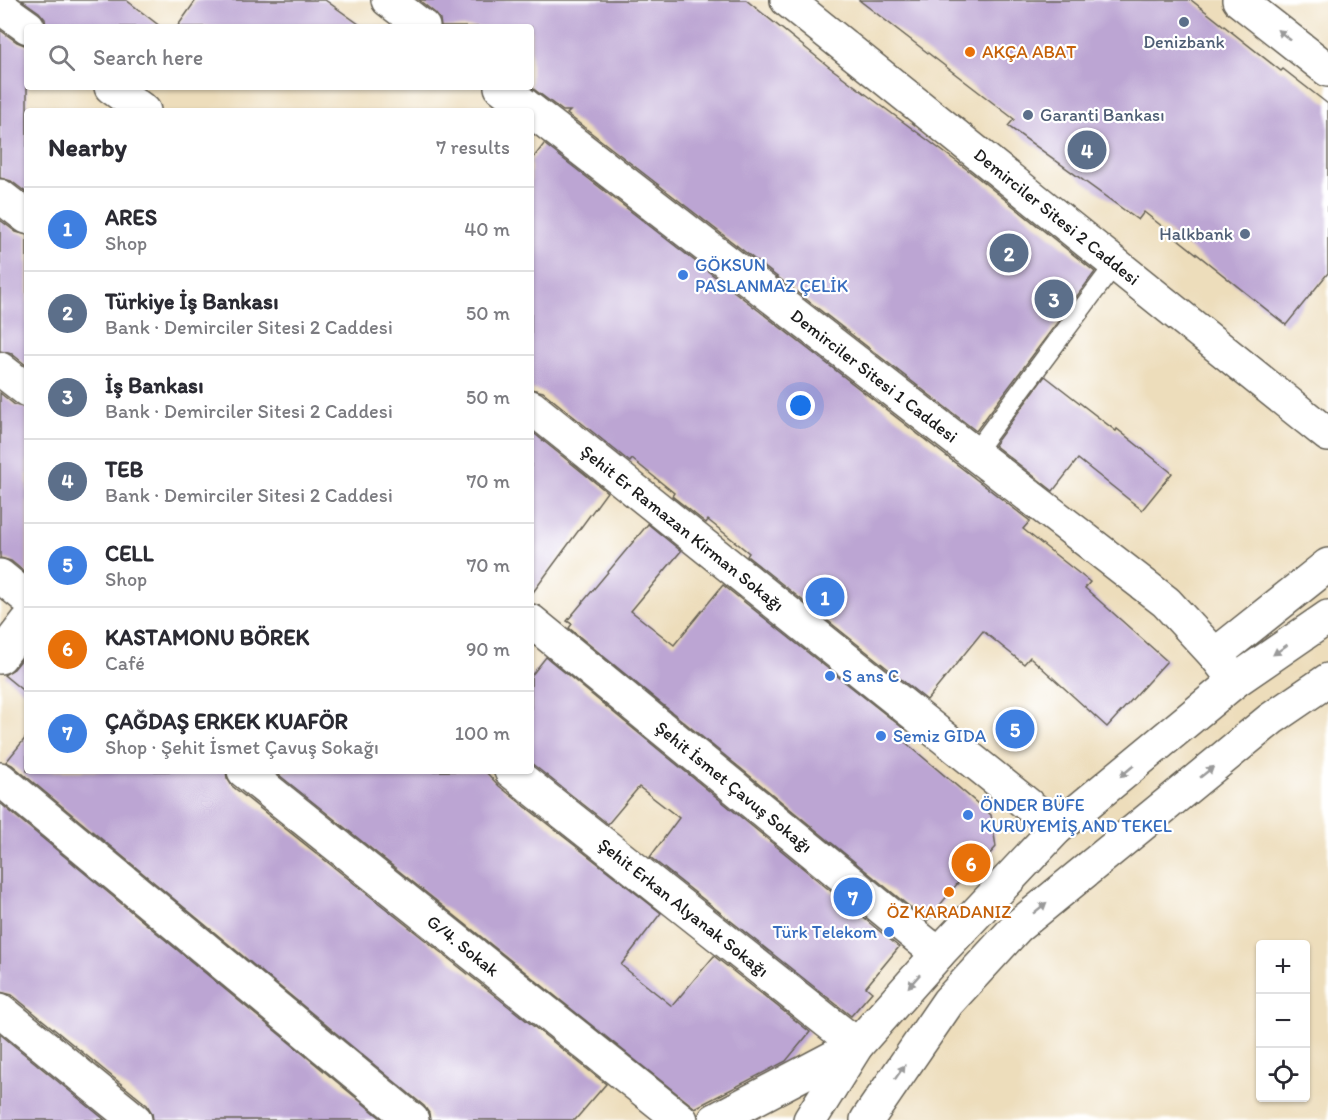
<!DOCTYPE html>
<html lang="en">
<head>
<meta charset="utf-8">
<style>
  body { margin:0; font-family:Itim,sans-serif; background:#f7f7f7; color:#2b2b33 }
  .controls { position:absolute; right:18px; bottom:18px; display:grid; overflow:hidden; border-radius:6px; box-shadow:0 2px 4px #0004 }
  .controls button { width:54px; height:54px; display:grid; place-items:center; padding:0; border:0; border-bottom:2px solid #e1e1e2; background:#fff; color:#2b2b33; font:30px sans-serif }
  .you { position:absolute; left:801px; top:406px; width:21px; height:21px; margin:-15px; border:4px solid #fff; border-radius:50%; background:#1a73e8; box-shadow:0 0 0 9px #1a73e833 }
  .badge { display:grid; place-items:center; width:39px; height:39px; border-radius:50%; background:#d93025; color:#fff; font-size:20px; font-weight:700 }
  .pin { position:absolute; translate:-50% -50%; border:3px solid #fff; box-shadow:0 2px 6px #0006 }
  .list { margin:0; padding:0; list-style:none }
  h2 { display:flex; justify-content:space-between; align-items:center; height:78px; margin:0; padding:0 24px; font-size:26px }
  h2 small { font-size:20px; font-weight:400; color:#7c7c81 }
  .list li { display:grid; grid-template-columns:39px 1fr auto; gap:18px; align-items:center; box-sizing:border-box; height:84px; padding:0 24px; border-top:2px solid #e1e1e2 }
  .list b { display:block; font-size:22px; white-space:nowrap }
  .list p { margin:0; font-size:20px; white-space:nowrap; color:#7c7c81 }
  .list em { font-size:20px; font-style:normal; color:#7c7c81 }
  .icon { flex:none; width:33px; height:33px; fill:none; stroke:currentColor; stroke-width:2; stroke-linecap:round; stroke-linejoin:round }
  .map { position:relative; flex:none; width:1328px; height:1120px; overflow:hidden }
  .search { position:absolute; background:#fff; box-shadow:0 2px 4px #0004; left:24px; top:24px; width:510px; height:66px; display:flex; align-items:center; gap:15px; box-sizing:border-box; padding:0 21px; border-radius:6px; color:#7c7c81; font-size:22px }
  .panel { position:absolute; background:#fff; box-shadow:0 2px 4px #0004; left:24px; top:108px; width:510px; height:666px; border-radius:6px }
  .map>svg:first-child { display:block }
  .building { fill:#bca5d3 }
  .lines { fill:none; stroke-linecap:round; stroke-linejoin:round }
  .lane-casing { stroke:#656054; stroke-width:21 }
  .street-casing { stroke:#656054; stroke-width:36 }
  .secondary-casing { stroke:#656054; stroke-width:36 }
  .lane { stroke:#fff; stroke-width:18 }
  .street { stroke:#fff; stroke-width:33 }
  .secondary { stroke:#fff; stroke-width:33 }
  .oneway { fill:#999 }
  .service-dot { fill:#5c6f8a; stroke:#fff; stroke-width:2 }
  .food-dot { fill:#e8710a; stroke:#fff; stroke-width:2 }
  .shop-dot { fill:#3f7fe0; stroke:#fff; stroke-width:2 }
  .labels { text-anchor:middle; dominant-baseline:central; stroke-width:4.5; stroke-linejoin:round; paint-order:stroke }
  .service-label { font-size:18px; fill:#4e5e75; stroke:#fff }
  .food-label { font-size:18px; fill:#c56008; stroke:#fff; text-anchor:start }
  .street-label { font-size:18px; fill:#1c1c1c; stroke:#fff }
  .shop-label { font-size:18px; fill:#366cbe; stroke:#fff; text-anchor:start }
</style>
</head>
<body>
<div class="map">
<svg width="1328" height="1120" viewBox="0 0 1328 1120">
  <rect width="100%" height="100%" fill="#fff"/>
  <filter id="ink" filterUnits="userSpaceOnUse"><feTurbulence type="fractalNoise" baseFrequency=".0167" numOctaves="2"/><feDisplacementMap in="SourceGraphic" scale="12" xChannelSelector="R" yChannelSelector="G"/><feConvolveMatrix kernelMatrix="1 2 1 2 8 2 1 2 1" color-interpolation-filters="sRGB"/></filter>
  <filter id="wash" filterUnits="userSpaceOnUse"><feTurbulence type="fractalNoise" baseFrequency=".008" numOctaves="4" result="noise"/><feDisplacementMap in="SourceGraphic" scale="24" xChannelSelector="R" yChannelSelector="G"/><feGaussianBlur stdDeviation="1.35" result="paint"/><feColorMatrix in="noise" values="0 0 0 0 0 0 0 0 0 0 0 0 0 0 0 0 0 1.4 0 .05"/><feComposite in="paint" operator="in"/></filter>
  <g filter="url(#wash)">
    <rect width="100%" height="100%" fill="#edddbb"/>
    <g id="blocks">
      <!-- building -->
      <g class="building">
        <polygon points="22,0 126,0 161,27 46,27 45,19 39,12"/>
        <polygon points="196,0 325,0 363,27 177,27"/>
        <polygon points="419,0 746,0 828,66 972,173 1095,272 976,431 567,114 570,111 563,111 531,87 531,27 441,27 440,19 435,13"/>
        <polygon points="859,0 1191,0 1281,71 1283,69 1328,104 1328,273 1286,325 1144,212 1138,220 1008,126 1014,119"/>
        <polygon points="0,30 17,42 27,46 27,193 11,181 0,178"/>
        <polygon points="544,144 1030,521 1023,529 1090,582 1085,588 1167,661 1107,727 1030,657 1024,664 983,631 927,700 747,556 749,553 708,520 706,523 672,496 674,493 632,459 630,462 543,392 531,389 531,161"/>
        <polygon points="0,220 16,232 27,235 27,366 12,354 0,351"/>
        <polygon points="1045,376 1116,431 1117,429 1172,473 1142,510 1078,459 1053,491 994,445"/>
        <polygon points="0,393 15,405 27,408 27,574 11,561 0,558"/>
        <polygon points="531,431 607,492 531,595"/>
        <polygon points="648,524 681,551 631,611 674,645 723,585 904,729 898,736 991,815 996,847 970,876 966,873 927,921 569,628 572,624 567,621"/>
        <polygon points="27,653 27,694 4,675 14,669"/>
        <polygon points="546,657 899,947 866,987 872,992 851,1016 650,857 679,818 639,787 608,824 531,763 531,676"/>
        <polygon points="27,736 27,771 226,771 227,778 232,786 606,1084 575,1120 430,1120 429,1113 424,1106 12,765 6,762"/>
        <polygon points="274,771 485,771 499,786 661,913 621,965 672,1006 714,956 810,1032 786,1061 695,1108"/>
        <polygon points="0,803 383,1120 153,1120 152,1113 147,1105 12,995 0,992"/>
        <polygon points="0,1034 105,1120 0,1120"/>
      </g>
    </g>
  </g>
  <g filter="url(#ink)">
    <use href="#blocks" fill-opacity="0" stroke="#656054" stroke-width="1.5"/>
    <g class="lines">
      <defs>
        <polyline id="lane" points="974,453 1115,264"/>
        <g id="street">
          <polyline points="388,0 423,27"/>
          <path id="s1" d="M787,0l541,435"/>
          <polyline points="1239,0 1328,70"/>
          <polyline points="0,7 28,27"/>
          <polyline points="111,87 144,111"/>
          <path id="s2" d="M501,87l665,515 49,53 20,26"/>
          <polyline points="0,196 27,217"/>
          <polyline points="0,369 27,390"/>
          <path id="s3" d="M531,407l526,421"/>
          <polyline points="0,576 27,598"/>
          <path id="s4" d="M531,621l407,333"/>
          <polyline points="1215,655 1328,565"/>
          <polyline points="0,657 27,622"/>
          <path id="s5" d="M244,771l437,349"/>
          <path id="s6" d="M511,771l346,274 -142,75"/>
          <polyline points="0,779 412,1120"/>
          <polyline points="0,1010 135,1120"/>
        </g>
        <g id="secondary">
          <polyline points="810,1120 857,1045 938,954 1057,828 1235,681 1328,617"/>
          <polyline points="867,1120 948,1002 1017,927 1271,719 1328,680"/>
        </g>
      </defs>
      <!-- lane casing -->
      <use href="#lane" class="lane-casing"/>
      <!-- street casing -->
      <use href="#street" class="street-casing"/>
      <!-- secondary casing -->
      <use href="#secondary" class="secondary-casing"/>
      <!-- lane -->
      <use href="#lane" class="lane"/>
      <!-- street -->
      <use href="#street" class="street"/>
      <!-- secondary -->
      <use href="#secondary" class="secondary"/>
    </g>
    <!-- one-way arrows -->
    <defs><path id="oneway-solid" d="M-6-.8H1V-3.2L6.5 0L1 3.2V.8H-6Z" transform="scale(1.5)"/></defs>
    <g class="oneway">
      <use href="#oneway-solid" transform="translate(1284 35) rotate(-142)"/>
      <use href="#oneway-solid" transform="translate(1280 650) rotate(145)"/>
      <use href="#oneway-solid" transform="translate(1127 771) rotate(140)"/>
      <use href="#oneway-solid" transform="translate(1207 772) rotate(-39)"/>
      <use href="#oneway-solid" transform="translate(1040 908) rotate(-39)"/>
      <use href="#oneway-solid" transform="translate(914 981) rotate(132)"/>
      <use href="#oneway-solid" transform="translate(900 1072) rotate(-55)"/>
    </g>
  </g>
  <!-- markers -->
  <g class="service-dot">
    <circle cx="1184" cy="22" r="6"/>
    <circle cx="1028" cy="115" r="6"/>
    <circle cx="1245" cy="234" r="6"/>
  </g>
  <g class="food-dot">
    <circle cx="970" cy="52" r="6"/>
    <circle cx="949" cy="892" r="6"/>
  </g>
  <g class="shop-dot">
    <circle cx="683" cy="275" r="6"/>
    <circle cx="830" cy="676" r="6"/>
    <circle cx="881" cy="736" r="6"/>
    <circle cx="968" cy="815" r="6"/>
    <circle cx="889" cy="932" r="6"/>
  </g>
  <g class="labels">
    <!-- service labels -->
    <g class="service-label">
      <text x="1184" y="42">Denizbank</text>
      <text x="1040" y="115" text-anchor="start">Garanti Bankası</text>
      <text x="1233" y="234" text-anchor="end">Halkbank</text>
    </g>
    <!-- food labels -->
    <g class="food-label">
      <text x="982" y="52">AKÇA ABAT</text>
      <text x="949" y="912" text-anchor="middle">ÖZ KARADANIZ</text>
    </g>
    <!-- street labels -->
    <g class="street-label">
      <text stroke="none"><textPath href="#s1" startOffset="346">Demirciler Sitesi 2 Caddesi</textPath></text>
      <text stroke="none"><textPath href="#s2" startOffset="472">Demirciler Sitesi 1 Caddesi</textPath></text>
      <text stroke="none"><textPath href="#s3" startOffset="194">Şehit Er Ramazan Kirman Sokağı</textPath></text>
      <text stroke="none"><textPath href="#s4" startOffset="262">Şehit İsmet Çavuş Sokağı</textPath></text>
      <text stroke="none"><textPath href="#s6" startOffset="220">Şehit Erkan Alyanak Sokağı</textPath></text>
      <text stroke="none"><textPath href="#s5" startOffset="280">G/4. Sokak</textPath></text>
    </g>
    <!-- shop labels -->
    <g class="shop-label">
      <text x="695" y="265">GÖKSUN<tspan x="695" dy="21">PASLANMAZ ÇELİK</tspan></text>
      <text x="842" y="676">S ans C</text>
      <text x="893" y="736">Semiz GIDA</text>
      <text x="980" y="805">ÖNDER BÜFE<tspan x="980" dy="21">KURUYEMİŞ AND TEKEL</tspan></text>
      <text x="877" y="932" text-anchor="end">Türk Telekom</text>
    </g>
  </g>
</svg>
<div class="controls">
<button>+</button>
<button>−</button>
<button><svg class="icon" aria-label="locate" viewBox="0 0 24 24"><circle cx="12" cy="12" r="6"/><path d="M12 2v4M12 18v4M2 12h4M18 12h4"/></svg></button>
</div>
<div class="you"></div>
<div class="pin badge" style="left:825px;top:597px;background:#3f7fe0">1</div>
<div class="pin badge" style="left:1009px;top:253px;background:#5c6f8a">2</div>
<div class="pin badge" style="left:1054px;top:299px;background:#5c6f8a">3</div>
<div class="pin badge" style="left:1087px;top:150px;background:#5c6f8a">4</div>
<div class="pin badge" style="left:1015px;top:729px;background:#3f7fe0">5</div>
<div class="pin badge" style="left:971px;top:863px;background:#e8710a">6</div>
<div class="pin badge" style="left:853px;top:897px;background:#3f7fe0">7</div>
<div class="search"><svg class="icon" aria-label="search" viewBox="0 0 24 24"><circle cx="10" cy="10" r="6"/><path d="M15 15l6 6"/></svg>Search here</div>
<section class="panel">
<h2>Nearby<small>7 results</small></h2>
<ul class="list">
<li><span class="badge" style="background:#3f7fe0">1</span><div><b>ARES</b><p>Shop</p></div><em>40 m</em></li>
<li><span class="badge" style="background:#5c6f8a">2</span><div><b>Türkiye İş Bankası</b><p>Bank · Demirciler Sitesi 2 Caddesi</p></div><em>50 m</em></li>
<li><span class="badge" style="background:#5c6f8a">3</span><div><b>İş Bankası</b><p>Bank · Demirciler Sitesi 2 Caddesi</p></div><em>50 m</em></li>
<li><span class="badge" style="background:#5c6f8a">4</span><div><b>TEB</b><p>Bank · Demirciler Sitesi 2 Caddesi</p></div><em>70 m</em></li>
<li><span class="badge" style="background:#3f7fe0">5</span><div><b>CELL</b><p>Shop</p></div><em>70 m</em></li>
<li><span class="badge" style="background:#e8710a">6</span><div><b>KASTAMONU BÖREK</b><p>Café</p></div><em>90 m</em></li>
<li><span class="badge" style="background:#3f7fe0">7</span><div><b>ÇAĞDAŞ ERKEK KUAFÖR</b><p>Shop · Şehit İsmet Çavuş Sokağı</p></div><em>100 m</em></li>
</ul>
</section>
</div>
</body>
</html>
